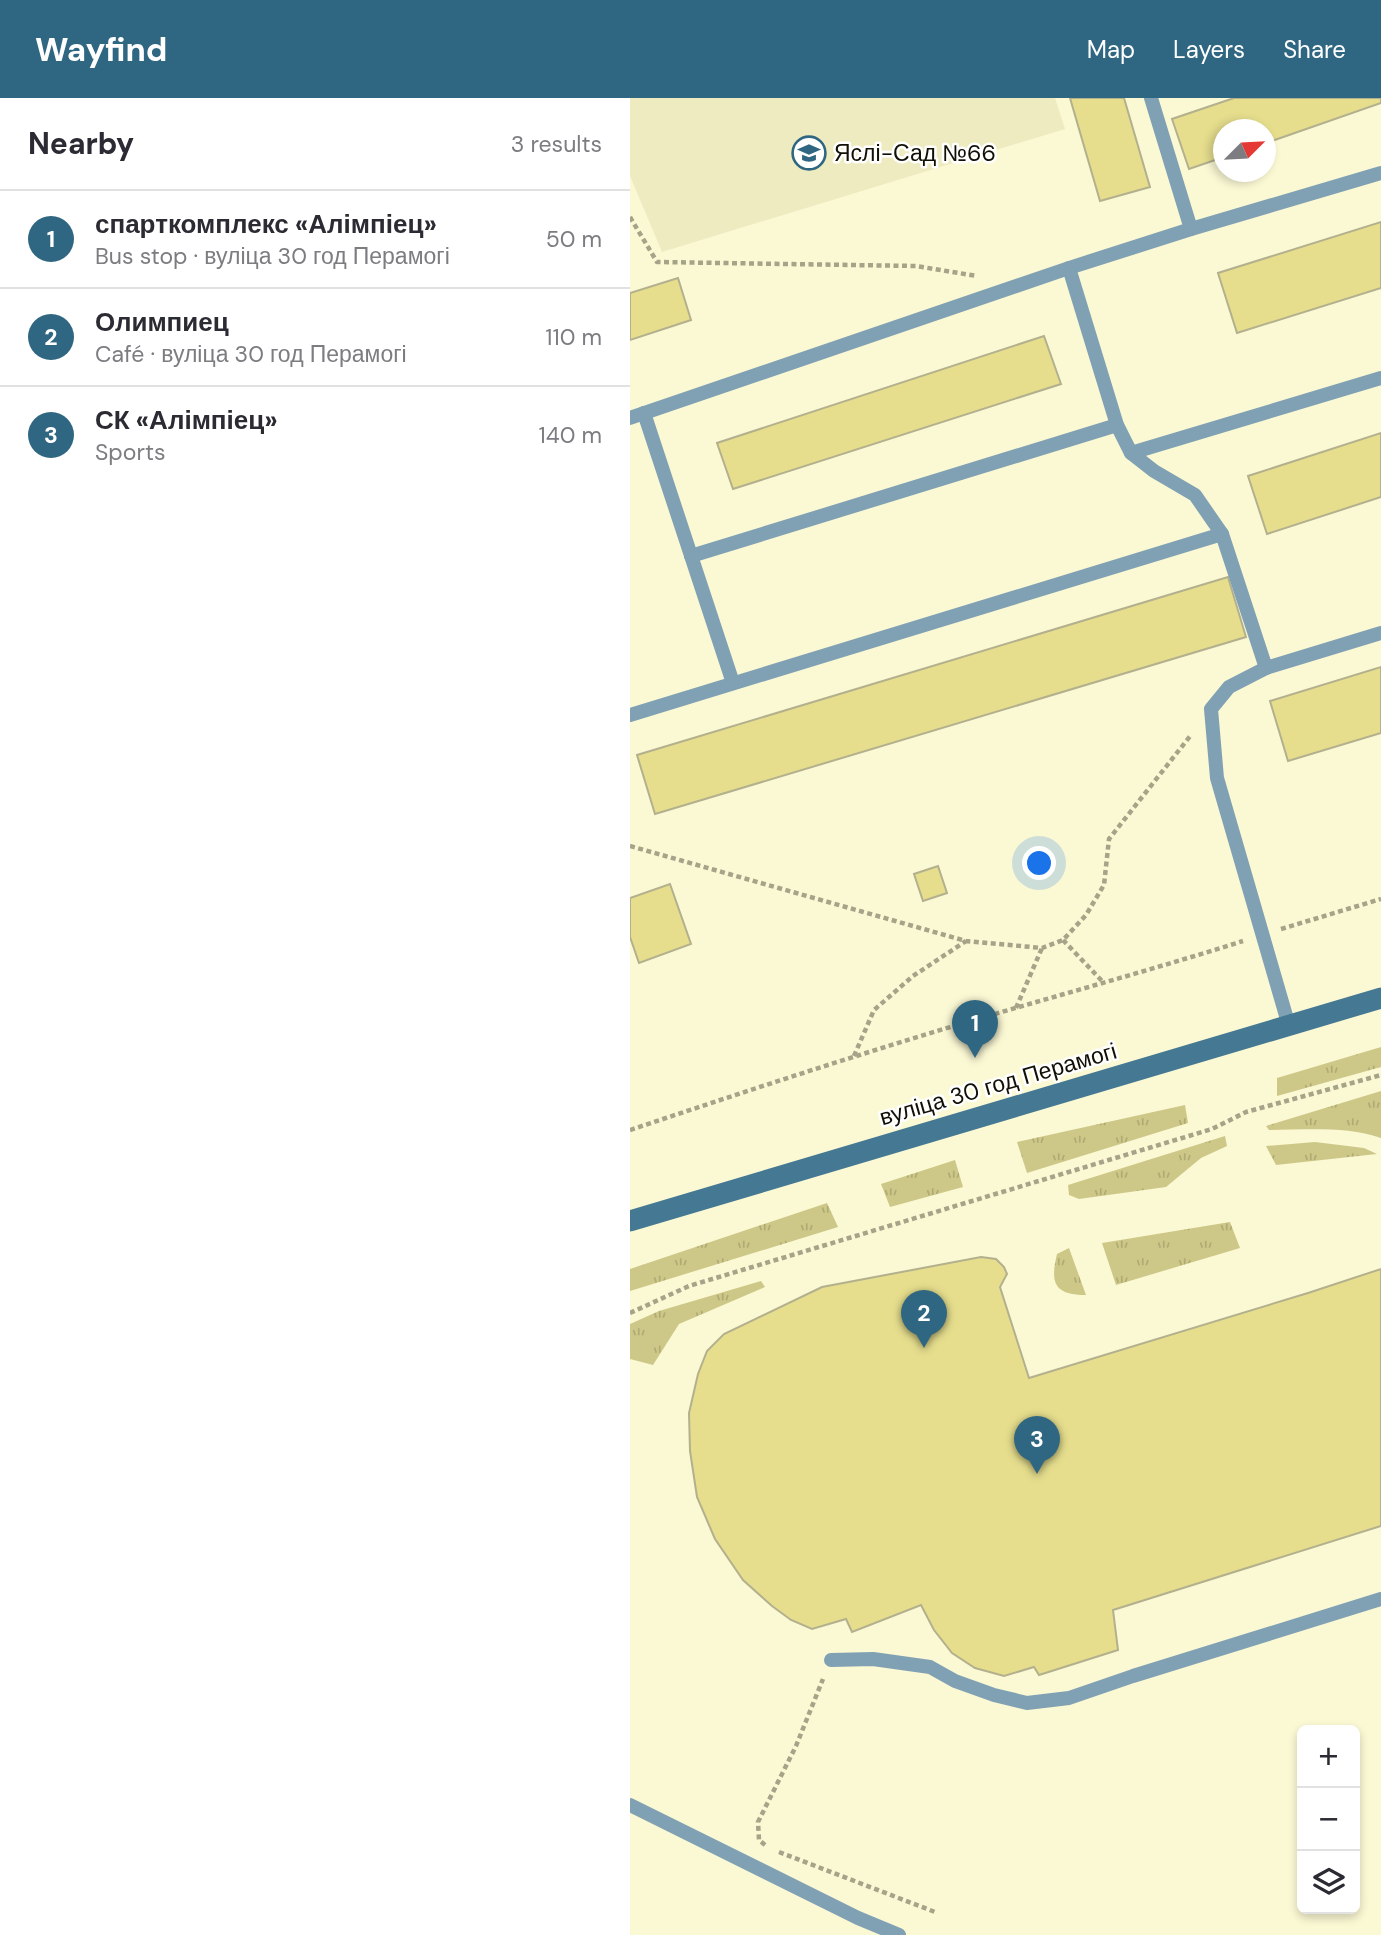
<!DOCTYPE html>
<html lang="en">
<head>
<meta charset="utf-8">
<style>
  body { margin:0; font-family:"DM Sans",sans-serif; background:#f7f7f7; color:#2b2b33 }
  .controls { position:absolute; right:21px; bottom:21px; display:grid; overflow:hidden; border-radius:10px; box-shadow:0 4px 10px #0003 }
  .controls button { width:63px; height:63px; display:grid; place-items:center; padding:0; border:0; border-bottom:2px solid #e1e1e2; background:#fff; color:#2b2b33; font:35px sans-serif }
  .compass { position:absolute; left:583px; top:21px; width:63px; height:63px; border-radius:50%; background:#fff; box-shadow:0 4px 10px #0003; rotate:66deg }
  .you { position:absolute; left:410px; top:766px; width:24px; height:24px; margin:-18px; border:5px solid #fff; border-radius:50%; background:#1a73e8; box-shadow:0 0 0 10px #1a73e833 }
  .badge { display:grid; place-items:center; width:46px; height:46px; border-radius:50%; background:#2f6681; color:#fff; font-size:23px; font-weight:700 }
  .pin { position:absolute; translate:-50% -58px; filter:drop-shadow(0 2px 4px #0008) }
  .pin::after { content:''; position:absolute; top:37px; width:24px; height:21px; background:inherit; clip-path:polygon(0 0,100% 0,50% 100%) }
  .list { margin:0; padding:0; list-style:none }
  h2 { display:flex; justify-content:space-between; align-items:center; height:91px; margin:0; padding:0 28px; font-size:30px }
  h2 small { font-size:23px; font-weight:400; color:#7c7c81 }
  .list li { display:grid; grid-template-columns:46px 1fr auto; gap:21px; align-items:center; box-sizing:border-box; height:98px; padding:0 28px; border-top:2px solid #e1e1e2 }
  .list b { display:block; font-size:26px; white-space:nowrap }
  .list p { margin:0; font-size:23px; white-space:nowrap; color:#7c7c81 }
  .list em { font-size:23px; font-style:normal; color:#7c7c81 }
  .icon { flex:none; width:38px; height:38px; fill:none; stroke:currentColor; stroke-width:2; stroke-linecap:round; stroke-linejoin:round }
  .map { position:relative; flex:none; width:751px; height:1837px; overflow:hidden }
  header { display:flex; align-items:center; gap:42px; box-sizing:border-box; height:98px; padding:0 35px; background:#2f6681; color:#fff }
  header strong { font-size:33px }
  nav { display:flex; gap:38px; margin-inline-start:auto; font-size:24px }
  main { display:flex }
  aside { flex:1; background:#fff }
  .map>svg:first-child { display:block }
  .built { fill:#efebc0 }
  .grass { fill:url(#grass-tufts) }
  .building { fill:#e6de8d; stroke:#b3b08e; stroke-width:2 }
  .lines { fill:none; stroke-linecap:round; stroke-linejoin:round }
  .path { stroke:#a5a388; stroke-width:4.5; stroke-dasharray:5 3.5; stroke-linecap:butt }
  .lane { stroke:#80a1b4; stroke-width:14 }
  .secondary { stroke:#447893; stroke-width:21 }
  .labels { text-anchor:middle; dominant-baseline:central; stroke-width:5; stroke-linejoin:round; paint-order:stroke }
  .poi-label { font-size:23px; fill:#121005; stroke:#fff; text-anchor:start }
  .street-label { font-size:23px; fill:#121005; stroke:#fff }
</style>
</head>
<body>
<header>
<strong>Wayfind</strong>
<nav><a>Map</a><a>Layers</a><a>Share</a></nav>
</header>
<main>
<aside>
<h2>Nearby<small>3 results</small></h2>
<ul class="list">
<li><span class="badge">1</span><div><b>спарткомплекс «Алімпіец»</b><p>Bus stop · вуліца 30 год Перамогі</p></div><em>50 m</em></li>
<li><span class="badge">2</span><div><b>Олимпиец</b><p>Café · вуліца 30 год Перамогі</p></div><em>110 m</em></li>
<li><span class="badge">3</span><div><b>СК «Алімпіец»</b><p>Sports</p></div><em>140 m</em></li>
</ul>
</aside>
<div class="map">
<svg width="751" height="1837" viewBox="0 0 751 1837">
  <defs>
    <pattern id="grass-tufts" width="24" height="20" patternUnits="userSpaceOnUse" patternTransform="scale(1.75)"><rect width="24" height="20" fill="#cec888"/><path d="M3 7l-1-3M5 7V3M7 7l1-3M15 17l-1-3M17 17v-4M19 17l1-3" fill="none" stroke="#b0ab74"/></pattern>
  </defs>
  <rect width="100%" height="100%" fill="#fbf8d4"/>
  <!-- built -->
  <polygon class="built" points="0,0 425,0 435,31 32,154 0,78"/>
  <!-- grass -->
  <g class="grass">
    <polygon points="751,949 751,969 647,998 647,980"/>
    <path d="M751,993v47c-35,-12 -76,-8 -112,-8l-3,-4z"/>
    <polygon points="555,1007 558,1025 397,1075 387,1044"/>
    <polygon points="595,1038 597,1048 571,1060 536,1089 449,1101 439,1097 438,1087"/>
    <polygon points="685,1044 734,1050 747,1056 646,1067 636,1048"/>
    <polygon points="325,1062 333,1089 260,1109 251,1086"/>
    <polygon points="197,1105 208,1129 0,1193 0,1171"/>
    <polygon points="600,1124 610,1150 486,1187 472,1145"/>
    <path d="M439,1150l17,47c-32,0 -36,-12 -29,-41z"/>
    <polygon points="131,1183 135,1189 49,1226 23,1267 0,1261 0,1226 29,1213"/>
  </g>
  <!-- building -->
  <g class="building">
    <polygon points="440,0 494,0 520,89 470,103"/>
    <polygon points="604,0 751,0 751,5 636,45 636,32 594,32 594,59 559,71 542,21"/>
    <polygon points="751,124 751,190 607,235 588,175"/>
    <polygon points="48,180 61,222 0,242 0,195"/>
    <polygon points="414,238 431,286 103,391 87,345"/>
    <polygon points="751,335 751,399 637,436 618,378"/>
    <polygon points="598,479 616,539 25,716 7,657"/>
    <polygon points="751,569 751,635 658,663 640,603"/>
    <polygon points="308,768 317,795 293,803 284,776"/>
    <polygon points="40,786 61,846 9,865 0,839 0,800"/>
    <polygon points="351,1159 366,1161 374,1169 377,1176 370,1189 399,1280 678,1195 751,1171 751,1428 483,1512 488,1552 409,1577 404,1569 374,1578 345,1570 322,1555 304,1532 291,1507 222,1534 216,1521 182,1531 161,1522 142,1508 113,1482 85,1441 67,1399 60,1353 59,1315 68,1276 77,1253 94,1236 192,1189"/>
  </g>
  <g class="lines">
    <!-- path -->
    <g class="path">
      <polyline points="0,119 27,164 286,168 347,178"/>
      <polyline points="0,748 336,843 412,850 433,842 456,817 474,787 479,741 561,637"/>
      <polyline points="651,831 751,801"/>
      <polyline points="433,842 473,884"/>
      <polyline points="386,910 412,850"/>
      <polyline points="224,958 244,912 283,878 336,843"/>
      <path d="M0,1032c84,-28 168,-56 252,-82 120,-38 241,-69 361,-107"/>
      <polyline points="0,1215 59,1188 582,1031 616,1014 751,977"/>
      <polyline points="135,1747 129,1742 128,1724 166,1648 193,1581"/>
      <polyline points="149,1754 305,1814"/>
    </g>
    <!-- lane -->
    <g class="lane">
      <polyline points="521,0 561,131"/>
      <polyline points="439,170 487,327 501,355 524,373 565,397 592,436 636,570"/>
      <polyline points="14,315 103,585"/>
      <polyline points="0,320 439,170 561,131 751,75"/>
      <polyline points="501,355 751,280"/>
      <polyline points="61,458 487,327"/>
      <polyline points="0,617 592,436"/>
      <polyline points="659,928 587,680 581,611 599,589 636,570 751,535"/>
      <polyline points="201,1562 243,1561 300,1569 325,1583 364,1597 397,1605 439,1600 503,1578 751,1501"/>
      <polyline points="0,1707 228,1820 269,1837"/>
    </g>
    <!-- secondary -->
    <polyline class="secondary" points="0,1123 751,900"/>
  </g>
  <!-- icons -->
  <defs>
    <symbol id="school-ring" viewBox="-11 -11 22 22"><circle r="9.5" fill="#fff" stroke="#2f6681" stroke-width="1.5"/><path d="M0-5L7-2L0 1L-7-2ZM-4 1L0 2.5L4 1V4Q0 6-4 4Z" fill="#2f6681"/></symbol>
  </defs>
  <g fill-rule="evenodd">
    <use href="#school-ring" x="160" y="36" width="38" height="38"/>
  </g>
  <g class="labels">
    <!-- poi labels -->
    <g class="poi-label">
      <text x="204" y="55">Яслі-Сад №66</text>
    </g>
    <!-- street labels -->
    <g class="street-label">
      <text transform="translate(368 986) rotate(-16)">вуліца 30 год Перамогі</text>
    </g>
  </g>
</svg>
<div class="controls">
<button>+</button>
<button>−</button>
<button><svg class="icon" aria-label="layers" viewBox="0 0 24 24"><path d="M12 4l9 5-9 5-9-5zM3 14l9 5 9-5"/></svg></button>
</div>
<svg class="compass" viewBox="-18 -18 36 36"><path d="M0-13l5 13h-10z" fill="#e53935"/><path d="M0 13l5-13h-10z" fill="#7c7c81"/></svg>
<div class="you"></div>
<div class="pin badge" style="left:345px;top:960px">1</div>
<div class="pin badge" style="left:294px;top:1250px">2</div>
<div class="pin badge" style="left:407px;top:1376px">3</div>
</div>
</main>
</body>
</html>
